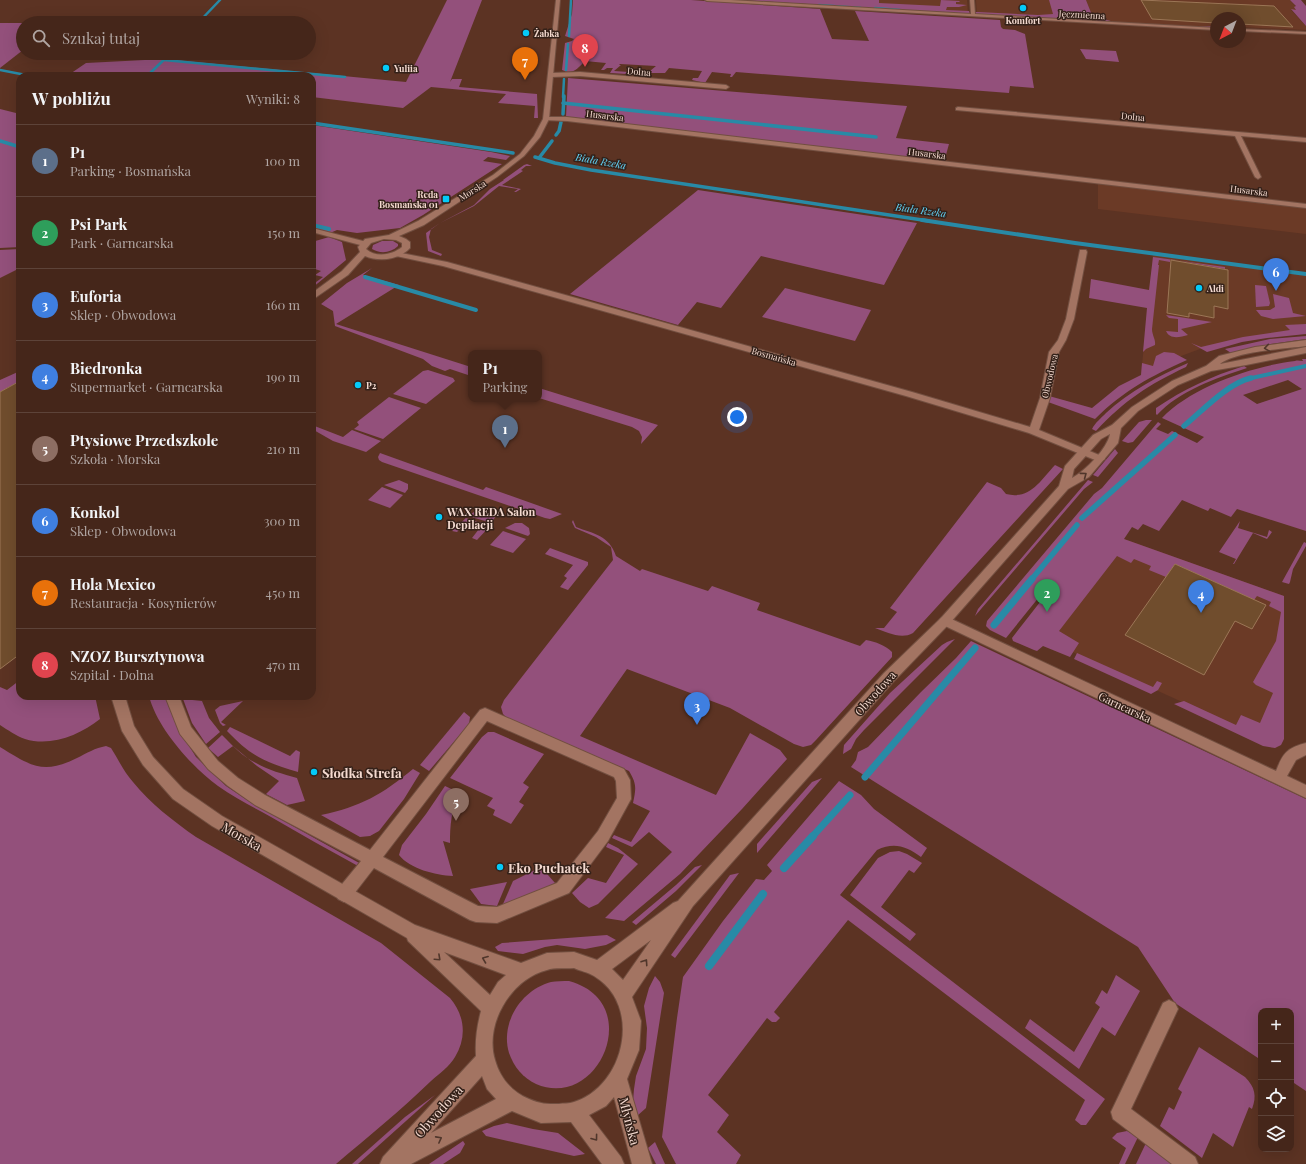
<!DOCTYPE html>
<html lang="pl">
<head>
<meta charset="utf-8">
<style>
  body { margin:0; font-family:"Playfair Display",serif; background:#4f3227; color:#f1f3f6 }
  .controls { position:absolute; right:12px; bottom:12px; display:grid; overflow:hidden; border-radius:8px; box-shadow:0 4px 16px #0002 }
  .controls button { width:36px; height:36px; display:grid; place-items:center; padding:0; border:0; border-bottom:1px solid #5d4339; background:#45261a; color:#f1f3f6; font:20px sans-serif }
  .compass { position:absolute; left:1210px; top:12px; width:36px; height:36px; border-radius:50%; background:#45261a; box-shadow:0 4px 16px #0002; rotate:222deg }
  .you { position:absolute; left:737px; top:417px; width:14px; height:14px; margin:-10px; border:3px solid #fff; border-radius:50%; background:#1a73e8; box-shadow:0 0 0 6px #1a73e833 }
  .badge { display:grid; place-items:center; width:26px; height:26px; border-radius:50%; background:#04cbf9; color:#fff; font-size:13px; font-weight:700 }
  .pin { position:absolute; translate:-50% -33px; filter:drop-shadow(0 1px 2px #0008) }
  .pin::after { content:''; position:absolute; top:21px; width:14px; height:12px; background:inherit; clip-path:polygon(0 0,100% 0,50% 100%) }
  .popup { position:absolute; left:468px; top:350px; width:74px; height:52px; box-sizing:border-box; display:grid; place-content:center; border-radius:8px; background:#45261a; filter:drop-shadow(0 1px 3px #0005); font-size:13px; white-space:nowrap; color:#b0a5a2 }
  .popup b { font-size:15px; color:#f1f3f6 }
  .popup::after { content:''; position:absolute; left:50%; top:100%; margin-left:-8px; border:8px solid transparent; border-top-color:#45261a }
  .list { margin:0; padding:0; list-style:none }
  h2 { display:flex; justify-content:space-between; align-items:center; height:52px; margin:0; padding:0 16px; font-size:17px }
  h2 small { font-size:13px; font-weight:400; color:#b0a5a2 }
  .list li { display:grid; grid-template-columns:26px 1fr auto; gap:12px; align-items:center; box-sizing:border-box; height:72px; padding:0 16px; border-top:1px solid #5d4339 }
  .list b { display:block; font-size:15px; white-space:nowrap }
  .list p { margin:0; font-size:13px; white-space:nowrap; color:#b0a5a2 }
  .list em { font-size:13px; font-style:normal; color:#b0a5a2 }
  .icon { flex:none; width:22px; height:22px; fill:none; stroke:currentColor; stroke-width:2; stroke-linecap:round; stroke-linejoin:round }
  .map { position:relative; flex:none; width:1306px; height:1164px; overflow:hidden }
  .search { position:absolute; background:#45261a; box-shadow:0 4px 16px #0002; left:16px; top:16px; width:300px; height:44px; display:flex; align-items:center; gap:10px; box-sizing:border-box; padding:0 14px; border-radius:22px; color:#b0a5a2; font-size:15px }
  .panel { position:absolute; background:#45261a; box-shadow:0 4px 16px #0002; left:16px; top:72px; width:300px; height:628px; border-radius:12px }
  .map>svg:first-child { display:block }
  .built { fill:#6b3a26 }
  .green { fill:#93507b; fill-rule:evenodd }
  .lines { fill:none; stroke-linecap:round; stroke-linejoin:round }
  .stream-far5 { stroke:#288aa6; stroke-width:2.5 }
  .stream-far4 { stroke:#288aa6; stroke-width:3.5 }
  .stream-far3 { stroke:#288aa6; stroke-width:4 }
  .stream-far2 { stroke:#288aa6; stroke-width:5.5 }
  .stream-far1 { stroke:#288aa6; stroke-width:7 }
  .stream { stroke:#288aa6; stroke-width:8 }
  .building { fill:#704d2d; stroke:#9b7656 }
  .street-casing { stroke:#724f40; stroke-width:2 }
  .secondary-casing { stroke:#724f40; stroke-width:2 }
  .street { fill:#a37462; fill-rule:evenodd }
  .secondary { fill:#a37462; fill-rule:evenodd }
  .oneway { stroke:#50362b }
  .poi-dot { fill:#04cbf9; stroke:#342119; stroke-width:1.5 }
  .labels { text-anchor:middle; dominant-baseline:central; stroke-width:3; stroke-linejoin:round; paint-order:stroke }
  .far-street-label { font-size:9px; fill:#f3d9cf; stroke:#342119 }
  .far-poi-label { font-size:9px; font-weight:bold; fill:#f3d9cf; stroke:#342119; text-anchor:start }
  .far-water-label { font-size:10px; font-style:italic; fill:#63d5f9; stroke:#342119 }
  .poi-label { font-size:11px; font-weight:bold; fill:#f3d9cf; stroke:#342119; text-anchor:start }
  .street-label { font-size:11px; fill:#f3d9cf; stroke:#342119 }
  .near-poi-label { font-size:13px; font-weight:bold; fill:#f3d9cf; stroke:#342119; text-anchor:start }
  .near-street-label { font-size:13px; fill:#f3d9cf; stroke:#342119 }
</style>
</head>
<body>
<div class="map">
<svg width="1306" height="1164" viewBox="0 0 1306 1164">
  <rect width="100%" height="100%" fill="#5c3323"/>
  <!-- built -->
  <g class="built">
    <polygon points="789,0 967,0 968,14"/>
    <polygon points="976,0 1055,0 1061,20 977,14"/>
    <polygon points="1086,0 1290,0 1296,7 1297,10 1291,10 1306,26 1306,30 1240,27 1240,18 1216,18 1216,26 1190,27 1114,22 1102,18 1103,20 1094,20"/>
    <polygon points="1098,183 1306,207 1306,234 1098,209"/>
    <polygon points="1153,254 1306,275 1306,330 1208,346 1173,359 1141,375"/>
    <polygon points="1124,539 1284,596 1283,737 1268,741 1046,640"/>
  </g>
  <!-- green -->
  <g class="green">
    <polygon points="447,0 482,0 450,82 452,79 462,79 459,87 537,94 538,118 534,118 535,106 498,103 506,94 431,87 403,108 312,97 312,76 67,76 86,63 164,59 406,82"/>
    <path d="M573,0h118l129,9 12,30 37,2 -14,-30 145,9 1,7 2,2 12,1 10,4 9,54 -24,-2 -1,7 -273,-21 -4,5h-2l1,-3 -19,-2 -7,11 -13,-3 1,-2h5l4,-7 -33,-3 -4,5h-17h3l1,-2h-2l6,-5 -36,-2 -1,1h2l-7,6 15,1 -2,2 -17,-1 3,-5h-6l-3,2h-3l5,-7 -21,-2c-8,8 -12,14 -23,9l3,-27 7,-2 2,-2 -9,-3 7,-22z"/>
    <polygon points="741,0 879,0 879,3 940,6 941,0 960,1 959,2 956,2 956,4 967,5 959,7 947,7 946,10 969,11 970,14"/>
    <polygon points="1049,0 1086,0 1094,20 1102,20 1101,18 1114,22 1190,27 1216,26 1216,28 977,15 974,14 975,12 978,12 1038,15 1053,14"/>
    <polygon points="1290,0 1301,0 1306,6 1306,26 1291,9 1296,10 1294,7 1296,6"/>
    <polygon points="0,23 23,23 23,50 0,68"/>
    <polygon points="1080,49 1116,51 1119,62 1086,59"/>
    <polygon points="568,78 907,106 896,138 949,144 944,162 566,117"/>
    <polygon points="0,109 20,114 20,247 0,248"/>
    <polygon points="312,125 491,152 510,156 506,160 488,157 483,161 502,164 423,215 400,228 357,233 337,230 330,233 312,229"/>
    <polygon points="527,164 532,166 526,166 521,170 523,171 502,185 521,189 516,192 514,192 518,189 499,186 474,206 440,223 431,229 429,237 432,250 442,254 441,256 428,251 426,233 440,223 474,205 490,189 504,180 503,180 524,165"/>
    <polygon points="698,190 917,223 884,285 761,256 721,308 697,302 678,325 570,294"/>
    <polygon points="329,237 342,242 346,260 312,288 312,285 323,277 315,275 321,271 312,268 312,242"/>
    <path d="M382,241h11l5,3v2c-7,7 -18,8 -26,3l1,-4z"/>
    <polygon points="20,249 20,268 0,278 0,250"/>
    <path d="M1153,257l72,10v2l-55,-10v3l-11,-2 -1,5h1l-7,64c0,6 4,11 3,16l-9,4 -3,3 4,-44 -58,-10 2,-19 58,11z"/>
    <polygon points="372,268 363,275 399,285 336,324 471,367 471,376 450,369 445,371 432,366 423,359 335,326 333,311 321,304 347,283"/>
    <polygon points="1255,285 1266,286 1270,303 1269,306 1256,307"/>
    <polygon points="785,288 871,310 855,341 762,317"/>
    <polygon points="1273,294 1289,298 1293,313 1306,316 1273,319 1261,316 1256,310 1270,310 1275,307"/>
    <path d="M1166,315l46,7 -31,7 7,6c-8,2 -18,5 -22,-4l12,1v-13l-9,-1z"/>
    <polygon points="1306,324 1306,334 1267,338 1242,342 1207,352 1191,343 1201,347 1243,337 1290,330 1285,325"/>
    <polygon points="1306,336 1306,339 1271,344 1231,353 1225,349 1270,339"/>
    <path d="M1164,352l10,1 13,7c-36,16 -64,31 -92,59l-47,-17 1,-6 43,12 27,-22 22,-11 1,-12 11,3 3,-10z"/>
    <path d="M1302,359h4v172l-69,-22 -6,8 -21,-9 -2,3 -26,-11 -23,31 -16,-7 -5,6 -6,-3 -8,12 160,57v143l-3,6 -6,3 -12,-2 -89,-42 10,-3 52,24 5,-10 19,8 13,-30 -17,-8 -3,-3 23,-41 5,-29 -12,-6 2,-4 -14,-6 -3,4 -79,-36 -9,13 -17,-7 2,-4 -17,-7 -3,4 -14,-7 -58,75 20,12 -9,14 -27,-11 -6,5 -3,-1 -21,-9 -1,-3 39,-50 -3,-2 -42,52 -16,-8 -4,-4 1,-5 107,-127 8,-6 56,-66 3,2 -5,5 12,5 4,-3 25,12 7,-6 -42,-19c29,-31 91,-52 133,-57 3,-1 5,0 8,0zM1288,380l14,9 -45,15 -14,-9z"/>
    <path d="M1188,363l-2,4c-38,18 -61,33 -90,64l-4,-2c3,-6 9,-11 14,-16 24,-22 52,-37 82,-50z"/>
    <path d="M1244,366l3,2c-31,10 -68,23 -90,47l-1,-1v-6c28,-19 56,-32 88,-42z"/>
    <polygon points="428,370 453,378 455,381 426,404 393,394 423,371"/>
    <polygon points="20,371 20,381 0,392 0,380"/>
    <polygon points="539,388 658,425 641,444 642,437 639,431 632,427 539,398"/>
    <polygon points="389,397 421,408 383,439 354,429 359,425 357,422"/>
    <polygon points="1146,420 1152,420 1133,442 1128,443 1122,441 1139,422"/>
    <polygon points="312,425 343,437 352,430 381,441 366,452 333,441 312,429"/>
    <polygon points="1115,449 1118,453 1098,477 1093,475"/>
    <polygon points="380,453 483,490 486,487 562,514 550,519 545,518 382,462 379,460 378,457"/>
    <path d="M1055,465l8,4 -150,164c-12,7 -26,-1 -38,-5h9l13,-16 -7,-4 97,-126 14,6 5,6c24,6 34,-13 49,-29z"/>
    <polygon points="399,480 408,484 408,489 405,493 384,485"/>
    <polygon points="1088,480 1093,482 1084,489 975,616 978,609"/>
    <polygon points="382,487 403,495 390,508 368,500"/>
    <polygon points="477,510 489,512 495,517 492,523 468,516"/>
    <polygon points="466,518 490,526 477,540 472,538 479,529 465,524 457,532 452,531"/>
    <path d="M573,520l3,7c18,7 33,8 40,29l24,15 2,-2 66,22 4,-5 48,17 -3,7 103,36 6,-6c10,2 19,5 26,12v5l-76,83 -5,5 -8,2 -9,-3 -64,-36 -103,-39 -47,67 136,59 34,-62 30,17 7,9 -45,50 -62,65 -56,47 -19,-3 67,-66 -23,-20 -17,15 -20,-9 2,-3 17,7 19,-31 -17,-8c3,-14 4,-19 -4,-32l-123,-54 -3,-3 -2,-7 3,-7 109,-140 -2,-13 -15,-10 -21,-9 -3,-6z"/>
    <polygon points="1240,521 1238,528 1267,537 1269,530 1272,532 1267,539 1253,533 1234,564 1233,564 1236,559 1219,552"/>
    <polygon points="515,523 522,523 529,528 530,534 528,536 505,528"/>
    <polygon points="503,531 526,539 513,553 490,545"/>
    <polygon points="1304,542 1306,543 1306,546 1293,569 1290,582 1289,584 1282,582"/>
    <polygon points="550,548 588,562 588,565 568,590 560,587 567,578 564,576 573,565 545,554"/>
    <polygon points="955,639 864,730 856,739 851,749 843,754 844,745 890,693 942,645 947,642"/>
    <polygon points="971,641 1306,799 1306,1091 1291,1081 1291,1011 1261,1011 1261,1060 1175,1003 1138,947 851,767 856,760 858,752 868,747 921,692 956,658"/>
    <polygon points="1077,653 1153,687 1157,681 1162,683 1158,690 1151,694 1074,659"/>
    <path d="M20,680v16h75l5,23c-20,16 -49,28 -75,20 -9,-3 -17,-9 -25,-14v-38l7,3z"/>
    <path d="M149,696h18l12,34 17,27 30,29 27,18 108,60 -3,2c-29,-16 -58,-32 -87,-49 -18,-10 -36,-19 -53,-31 -26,-19 -61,-58 -69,-90z"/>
    <polygon points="183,699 202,701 209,718 220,732 206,744 192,723"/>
    <polygon points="243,701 221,722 226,725 223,726 220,723 215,710 220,706"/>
    <polygon points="464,712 470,717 469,724 429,771 420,765"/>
    <path d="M230,727l60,29 6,-6 4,2 -2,20c-34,-10 -47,-16 -71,-41z"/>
    <polygon points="488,732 494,732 544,754 523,783 529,787 519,802 524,805 511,824 493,815 495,810 487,806 493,798 450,778 482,737"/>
    <path d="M222,735c10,10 21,22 34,28 12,7 27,11 41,15l8,23 -18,4 -21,-11 13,-13 -22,-15 -24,-20 -15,11 -10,-9z"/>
    <path d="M106,746l5,2c7,11 13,24 22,34 17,21 40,39 63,55l185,106 69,55c15,18 17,39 5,59 -5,9 -16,17 -24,24 -30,29 -63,56 -95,83h-336v-417c31,19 43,28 77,11 10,-5 18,-10 29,-12z"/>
    <path d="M413,769l7,4 -16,26 -25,32 -9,5 -10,1 -39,-22c39,-8 62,-21 92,-46z"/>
    <polygon points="822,778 757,853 757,844 812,782"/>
    <path d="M839,781l22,14 13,14 53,39 -6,9c-15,-11 -27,-15 -44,-7l-37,45 265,204 -19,26h-5l-6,-5 10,-20 -237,-180 -74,92 6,6 -4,4h-4l-5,-4 -59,77 21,20 -12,17 24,23 -5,9h-60l-14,-27 15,-119 6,-41 40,-56 33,-42 8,1 8,-9 -5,-6z"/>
    <path d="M445,786l15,7c-9,16 -10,33 -10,50l-7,-2 10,35c-18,-1 -43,-7 -54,-21l3,-10 24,-31z"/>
    <polygon points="608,843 618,848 638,864 598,904 589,908 580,902 572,893 588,878 606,883 624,855 606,847"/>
    <polygon points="899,851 907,854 922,863 914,873 909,870 881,907 916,934 910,941 850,895 878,858 890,852"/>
    <polygon points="702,865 676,891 636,925 632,922 676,885 695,867"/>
    <polygon points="541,867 555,883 520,902 503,904 513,881"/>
    <polygon points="739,873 675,958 671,955 730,875"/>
    <polygon points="507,882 497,906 481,904 470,889"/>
    <polygon points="607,935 616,940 606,945 585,949 557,945 545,947 523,954 498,951 495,947 502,943"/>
    <polygon points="1116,975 1140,991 1115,1036 1102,1027 1079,1069 1025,1028 1030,1019 1074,1052 1100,1007 1095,1003 1102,990 1107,994"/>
    <polygon points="655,976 660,982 664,993 646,1108 637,1116 633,1101 634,1089 636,1076 646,1049 647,1028 644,1006 649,988"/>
    <path d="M569,981c77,21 30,130 -33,103 -13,-6 -22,-17 -27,-31 -9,-30 12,-63 42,-71 5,-1 12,-1 18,-1z"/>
    <path d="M1199,1047l46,30c10,10 12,19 7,32l-3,-2 -16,40 -20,-14 -11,25 -42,-32 9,-19 5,3 8,-18 -4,-3z"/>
    <polygon points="435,1095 358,1164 352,1164 405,1117"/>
    <polygon points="507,1123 533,1129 558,1133 585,1154 574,1156 486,1136 482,1131 494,1126"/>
    <polygon points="1127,1131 1138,1137 1125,1164 1119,1164 1126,1148 1112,1138 1117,1133"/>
    <polygon points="463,1141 465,1144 460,1153 443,1164 429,1164"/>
    <polygon points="655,1142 665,1164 656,1164 648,1148"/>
    <polygon points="1146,1143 1173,1164 1136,1164"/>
  </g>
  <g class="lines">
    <!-- stream-far5 -->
    <g class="stream-far5">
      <polyline points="819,5 861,8"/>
      <polyline points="875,8 900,10"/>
      <polyline points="198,23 220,0"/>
      <polyline points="569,36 571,0"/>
      <polyline points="164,60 345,77"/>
      <polyline points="0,70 31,76"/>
      <polyline points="566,70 568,44"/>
      <polyline points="147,76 171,53"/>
      <polyline points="563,97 564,79"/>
    </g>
    <!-- stream-far4 -->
    <g class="stream-far4">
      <polyline points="563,103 876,137"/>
      <polyline points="563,114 564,96"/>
      <polyline points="312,123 513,153"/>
      <polyline points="556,135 559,131 561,122"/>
      <polyline points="0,141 20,147"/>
      <polyline points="535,157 555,163 591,170 929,221"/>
      <polyline points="539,158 552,141"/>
    </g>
    <!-- stream-far3 -->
    <g class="stream-far3">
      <polyline points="922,220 1075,243 1306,274"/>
      <polyline points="312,225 329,229"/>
      <polyline points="365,277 476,310"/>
      <polyline points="1247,379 1306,366"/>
    </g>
    <!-- stream-far2 -->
    <g class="stream-far2">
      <path d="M1184,426c18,-15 44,-43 67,-48"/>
      <polyline points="1082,518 1175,435"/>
      <polyline points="1031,580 1077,525"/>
    </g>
    <!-- stream-far1 -->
    <g class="stream-far1">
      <polyline points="994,625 1032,579"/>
      <polyline points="865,777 975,648"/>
      <polyline points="812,837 850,795"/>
    </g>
    <!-- stream -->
    <g class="stream">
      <polyline points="784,868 813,836"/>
      <polyline points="709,966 763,894"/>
    </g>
  </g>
  <!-- building -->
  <g class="building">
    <polygon points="1141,0 1274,6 1293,27 1240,24 1240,18 1216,18 1216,23 1152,19"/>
    <polygon points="1171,260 1228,270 1228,309 1214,306 1214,318 1189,313 1189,317 1167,313"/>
    <polygon points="20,381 20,654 0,669 0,392"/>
    <polygon points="1175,564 1266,605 1252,629 1235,621 1204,675 1125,635"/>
  </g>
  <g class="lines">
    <defs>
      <g id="street">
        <polygon points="705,0 731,0 971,14 970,0 974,0 975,14 1216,28 1216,30 707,1"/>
        <polygon points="1240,29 1306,32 1306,34 1240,31"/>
        <polygon points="580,72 726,85 729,87 726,89 580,76 551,77 548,75 551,73"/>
        <polygon points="958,107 1306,138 1306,142 1241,136 1261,177 1258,179 1255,177 1235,136 956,110 956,108"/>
        <polygon points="546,117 567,117 1306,204 1306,208 567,121 544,120 543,119"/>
        <polygon points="312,228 367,242 368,244 364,246 312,232"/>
        <polygon points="1080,250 1086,250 1087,252 1074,319 1066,340 1059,352 1050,398 1039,430 1104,457 1105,459 1100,462 1029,433 906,396 443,266 396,256 392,254 396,252 447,262 912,392 1030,427 1040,398 1049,352 1058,340 1066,319"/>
        <path d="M945,616l331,155c7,-18 11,-23 30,-28v12l-10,5 -9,16 19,9v13l-365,-174 -2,-3 2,-3z"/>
        <path d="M165,696h14l12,31 27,34 20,17 27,17 105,55 110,-140 5,-2 139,61 6,11 1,19 -23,42 -39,52 -72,30 -21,-1 -6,-2 -96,-52 -24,31 -6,3 -6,-3 -2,-5 2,-5 23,-28 -106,-56 -27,-19 -20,-17 -28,-35zM487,721l127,56 2,4 1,17 -19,33 -41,52 -60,24 -19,-1 -95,-49z"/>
        <polygon points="1169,1000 1175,1003 1178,1009 1131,1109 1195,1157 1198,1164 1172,1164 1113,1119 1111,1112 1163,1003"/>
      </g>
      <g id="secondary">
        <path d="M556,0h4l-11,119 -9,18 -16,19 -27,21 -73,48 -25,11 7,3 4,3v6c-11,12 -31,14 -45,8l-17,19 -36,25v-7l30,-22 18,-19 -2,-5 7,-8 24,-4 29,-14 75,-46 27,-21 14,-18 9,-17zM384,239l12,1 6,3v4c-10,8 -26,11 -36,2l5,-6z"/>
        <path d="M1306,340v6c-22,3 -70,5 -86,18l86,-17v6l-60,12 -35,6 -33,14 -40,26 -17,17 -3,15 -29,34 -21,12 -119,135 -55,57 -201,225 -61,91 9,24 -2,29 -12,29 25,85h-20l-18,-67 -8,9 -17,9 32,42 3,7h-22l-31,-42 -30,1 -29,-12 -101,53h-31l3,-7 93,-101c-1,-16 1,-30 5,-45l-73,-70 -1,-3 -195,-112 -39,-27 -30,-34 -21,-34 -11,-35h14l9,30 19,31 30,32 39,27 193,109 106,38 26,-10 27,-1 23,8 76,-57 5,-2 206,-228 57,-55 118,-132 6,-20 28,-31 19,-10 20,-18 40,-26 34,-15 13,-10 36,-9zM1110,434c-3,15 -25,37 -38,44l2,-9 27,-30zM651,940l-28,40 -11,-11zM444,952l62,23 -8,7 -8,13zM574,968c6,3 14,4 20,8 49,29 31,110 -20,126 -5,2 -11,1 -15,2 -13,0 -18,0 -30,-5 -17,-7 -29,-21 -34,-39 -11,-36 16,-81 52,-90 8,-3 18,-1 27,-2zM482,1076l5,13 9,10 -65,34z"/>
      </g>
    </defs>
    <!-- street casing -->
    <use href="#street" class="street-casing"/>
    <!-- secondary casing -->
    <use href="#secondary" class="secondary-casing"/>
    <!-- street -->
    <use href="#street" class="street"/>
    <!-- secondary -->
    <use href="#secondary" class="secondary"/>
  </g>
  <!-- one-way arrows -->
  <defs><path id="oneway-chevron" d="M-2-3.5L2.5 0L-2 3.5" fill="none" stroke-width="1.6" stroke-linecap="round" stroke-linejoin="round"/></defs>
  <g class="oneway">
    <use href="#oneway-chevron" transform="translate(1267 348) rotate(171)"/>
    <use href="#oneway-chevron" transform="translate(1084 475) rotate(-37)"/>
    <use href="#oneway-chevron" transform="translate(438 958) rotate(43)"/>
    <use href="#oneway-chevron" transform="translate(485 959) rotate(-159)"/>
    <use href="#oneway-chevron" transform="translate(645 962) rotate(-56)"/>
    <use href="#oneway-chevron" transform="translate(595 1138) rotate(53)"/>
    <use href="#oneway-chevron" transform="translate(439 1139) rotate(-28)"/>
  </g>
  <!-- markers -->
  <g class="poi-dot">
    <circle cx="1023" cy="8" r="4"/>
    <circle cx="526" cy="33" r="4"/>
    <circle cx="386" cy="68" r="4"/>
    <rect x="442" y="195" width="8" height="8" rx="2"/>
    <circle cx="1199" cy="288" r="4"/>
    <circle cx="358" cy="385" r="4"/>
    <circle cx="439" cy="517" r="4"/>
    <circle cx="314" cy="772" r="4"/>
    <circle cx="500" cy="867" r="4"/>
  </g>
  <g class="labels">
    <!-- far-street labels -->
    <g class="far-street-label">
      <text transform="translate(1082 14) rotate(3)">Jęczmienna</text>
      <text transform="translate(639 71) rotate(5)">Dolna</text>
      <text transform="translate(605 115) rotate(7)">Husarska</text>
      <text transform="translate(1133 116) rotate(5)">Dolna</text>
      <text transform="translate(927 153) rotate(7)">Husarska</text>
      <text transform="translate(472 190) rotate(-32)">Morska</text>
      <text transform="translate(1249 190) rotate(7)">Husarska</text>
      <text transform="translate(774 356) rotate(16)">Bosmańska</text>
      <text transform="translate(1049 376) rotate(-77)">Obwodowa</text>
    </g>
    <!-- far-poi labels -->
    <g class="far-poi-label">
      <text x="1023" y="20" text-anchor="middle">Komfort</text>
      <text x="534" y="33">Żabka</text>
      <text x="394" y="68">Yuliia</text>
      <text x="438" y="194" text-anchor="end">Reda<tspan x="438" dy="10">Bosmańska 01</tspan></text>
      <text x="1207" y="288">Aldi</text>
      <text x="366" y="385">P2</text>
    </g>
    <!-- far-water labels -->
    <g class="far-water-label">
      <text transform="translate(601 161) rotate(10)">Biała Rzeka</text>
      <text transform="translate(921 210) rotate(8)">Biała Rzeka</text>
    </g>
    <!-- poi labels -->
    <g class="poi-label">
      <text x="447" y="511">WAX REDA Salon<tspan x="447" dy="13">Depilacji</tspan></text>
    </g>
    <!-- street labels -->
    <g class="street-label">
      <text transform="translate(875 693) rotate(-48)">Obwodowa</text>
      <text transform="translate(1125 707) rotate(25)">Garncarska</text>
    </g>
    <!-- near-poi labels -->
    <g class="near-poi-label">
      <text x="322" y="772">Słodka Strefa</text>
      <text x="508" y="867">Eko Puchatek</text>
    </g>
    <!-- near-street labels -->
    <g class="near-street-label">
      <text transform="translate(242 836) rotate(30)">Morska</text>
      <text transform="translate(438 1111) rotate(-48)">Obwodowa</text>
      <text transform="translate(630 1121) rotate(75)">Młyńska</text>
    </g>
  </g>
</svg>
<div class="controls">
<button>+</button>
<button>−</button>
<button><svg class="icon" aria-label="locate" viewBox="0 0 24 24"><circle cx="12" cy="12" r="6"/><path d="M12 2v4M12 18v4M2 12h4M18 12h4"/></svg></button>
<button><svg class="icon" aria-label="layers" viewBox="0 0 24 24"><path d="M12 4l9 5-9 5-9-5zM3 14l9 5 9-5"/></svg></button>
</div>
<svg class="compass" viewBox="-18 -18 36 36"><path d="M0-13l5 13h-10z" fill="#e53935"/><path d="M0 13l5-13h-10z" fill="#b0a5a2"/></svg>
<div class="you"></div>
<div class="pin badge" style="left:505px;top:448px;background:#5c6f8a">1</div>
<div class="popup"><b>P1</b>Parking</div>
<div class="pin badge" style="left:1047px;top:612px;background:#2e9e5b">2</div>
<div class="pin badge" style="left:697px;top:725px;background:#3f7fe0">3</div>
<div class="pin badge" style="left:1201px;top:613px;background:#3f7fe0">4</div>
<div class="pin badge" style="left:456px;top:821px;background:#8d6e63">5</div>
<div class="pin badge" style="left:1276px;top:291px;background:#3f7fe0">6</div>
<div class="pin badge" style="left:525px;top:80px;background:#e8710a">7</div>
<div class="pin badge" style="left:585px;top:67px;background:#e0444e">8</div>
<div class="search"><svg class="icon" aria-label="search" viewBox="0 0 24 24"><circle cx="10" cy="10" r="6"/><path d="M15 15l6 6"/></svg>Szukaj tutaj</div>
<section class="panel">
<h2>W pobliżu<small>Wyniki: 8</small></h2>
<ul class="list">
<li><span class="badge" style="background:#5c6f8a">1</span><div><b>P1</b><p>Parking · Bosmańska</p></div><em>100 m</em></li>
<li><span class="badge" style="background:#2e9e5b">2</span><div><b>Psi Park</b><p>Park · Garncarska</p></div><em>150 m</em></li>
<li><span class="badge" style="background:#3f7fe0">3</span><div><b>Euforia</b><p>Sklep · Obwodowa</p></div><em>160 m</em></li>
<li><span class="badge" style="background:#3f7fe0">4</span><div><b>Biedronka</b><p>Supermarket · Garncarska</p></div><em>190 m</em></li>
<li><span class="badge" style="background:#8d6e63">5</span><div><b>Ptysiowe Przedszkole</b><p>Szkoła · Morska</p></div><em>210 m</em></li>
<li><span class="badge" style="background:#3f7fe0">6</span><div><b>Konkol</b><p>Sklep · Obwodowa</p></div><em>300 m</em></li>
<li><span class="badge" style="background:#e8710a">7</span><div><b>Hola Mexico</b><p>Restauracja · Kosynierów</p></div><em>450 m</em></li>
<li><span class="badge" style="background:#e0444e">8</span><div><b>NZOZ Bursztynowa</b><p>Szpital · Dolna</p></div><em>470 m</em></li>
</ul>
</section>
</div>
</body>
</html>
